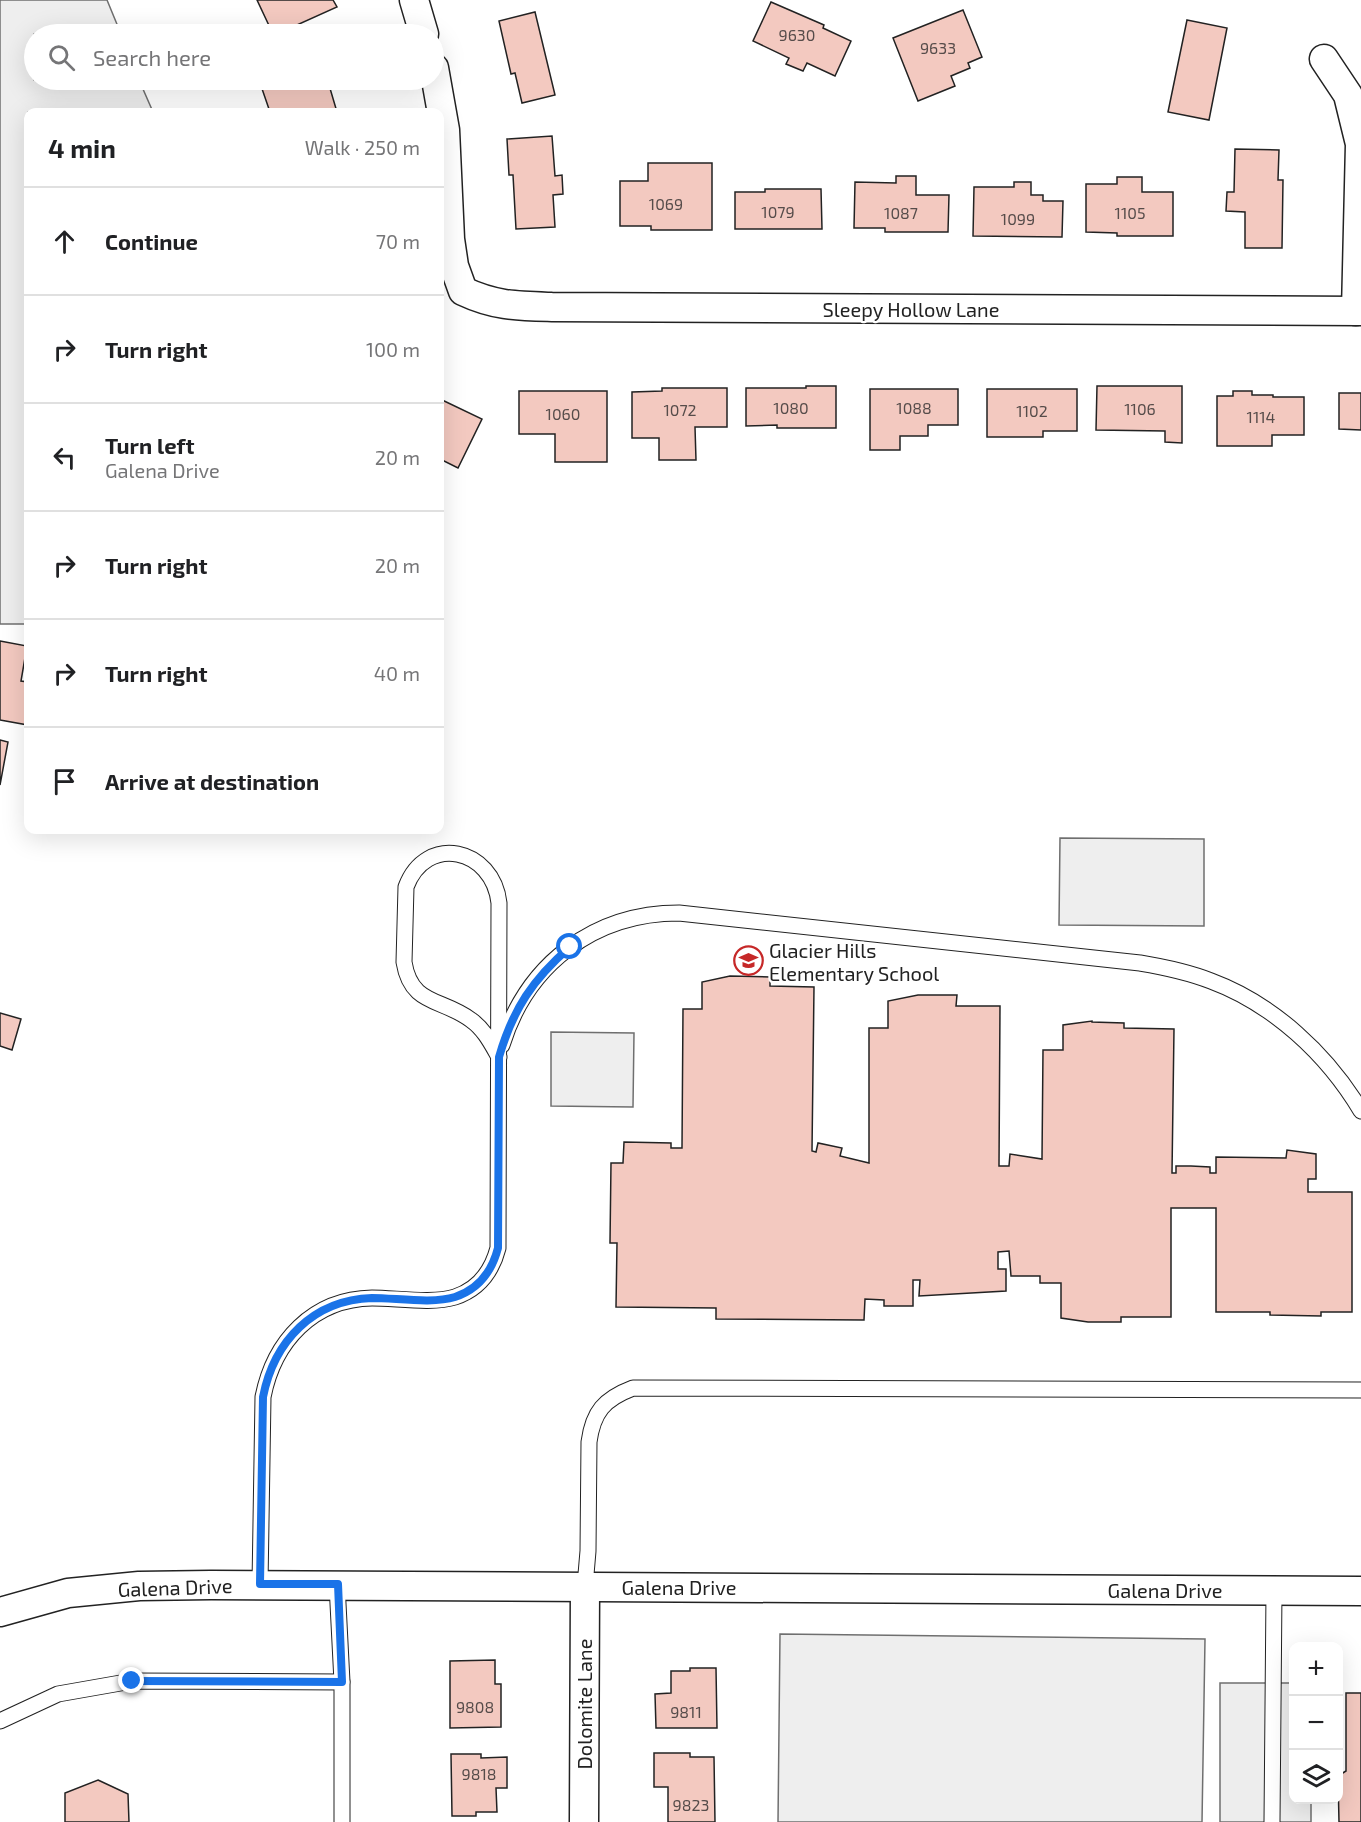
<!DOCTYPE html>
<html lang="en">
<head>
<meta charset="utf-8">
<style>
  body { margin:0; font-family:"Exo 2",sans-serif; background:#f6f6f6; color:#202124 }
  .controls { position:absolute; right:18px; bottom:18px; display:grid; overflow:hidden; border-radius:12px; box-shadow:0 6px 24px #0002 }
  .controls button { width:54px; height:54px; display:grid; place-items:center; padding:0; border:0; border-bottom:2px solid #e0e0e0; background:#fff; color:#202124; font:30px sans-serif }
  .stop { position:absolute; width:18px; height:18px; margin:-14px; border:4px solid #1a73e8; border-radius:50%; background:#fff }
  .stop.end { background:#1a73e8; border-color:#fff; box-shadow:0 2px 6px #0008 }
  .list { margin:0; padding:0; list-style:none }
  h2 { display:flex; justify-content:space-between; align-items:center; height:78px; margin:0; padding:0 24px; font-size:26px }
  h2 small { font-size:20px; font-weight:400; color:#757577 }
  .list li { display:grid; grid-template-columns:39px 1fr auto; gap:18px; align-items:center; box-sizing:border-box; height:108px; padding:0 24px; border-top:2px solid #e0e0e0 }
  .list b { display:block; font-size:22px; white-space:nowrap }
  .list p { margin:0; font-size:20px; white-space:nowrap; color:#757577 }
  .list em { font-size:20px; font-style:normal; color:#757577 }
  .icon { flex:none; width:33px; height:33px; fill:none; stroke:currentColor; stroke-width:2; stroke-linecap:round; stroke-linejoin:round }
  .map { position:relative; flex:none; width:1361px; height:1822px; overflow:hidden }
  .search { position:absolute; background:#fff; box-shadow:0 6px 24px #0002; left:24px; top:24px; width:420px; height:66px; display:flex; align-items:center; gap:15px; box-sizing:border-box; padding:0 21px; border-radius:33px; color:#757577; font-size:22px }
  .panel { position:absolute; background:#fff; box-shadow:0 6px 24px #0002; left:24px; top:108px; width:420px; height:726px; border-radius:12px }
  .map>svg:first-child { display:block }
  .green { fill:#eee; stroke:#6f6f6f; stroke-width:1.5 }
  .parking { fill:#ededed; stroke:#6f6f6f; stroke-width:1.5 }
  .building { fill:#f3c9c0; stroke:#222; stroke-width:1.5 }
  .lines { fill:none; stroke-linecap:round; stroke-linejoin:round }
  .lane-casing { stroke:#222; stroke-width:17 }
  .street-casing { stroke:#222; stroke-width:31 }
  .lane { stroke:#fff; stroke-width:15 }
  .street { stroke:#fff; stroke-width:28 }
  .route { stroke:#1a73e8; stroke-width:8 }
  .labels { text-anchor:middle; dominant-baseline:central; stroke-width:4.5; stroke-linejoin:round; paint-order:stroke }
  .number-label { font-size:16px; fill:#564c4a }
  .street-label { font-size:20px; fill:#222; stroke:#fff }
  .poi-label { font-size:20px; fill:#222; stroke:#fff; text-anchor:start }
</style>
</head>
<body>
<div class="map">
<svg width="1361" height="1822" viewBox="0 0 1361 1822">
  <rect width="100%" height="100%" fill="#fff"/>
  <!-- green -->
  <g class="green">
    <polygon points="0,0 107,0 121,34 34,34 34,80 139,80 153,112 28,112 28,624 0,624"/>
    <polygon points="1060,838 1204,839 1204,926 1059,925"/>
    <polygon points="551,1032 634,1033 633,1107 551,1106"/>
    <polygon points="780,1634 1205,1639 1202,1822 778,1822"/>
  </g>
  <!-- parking -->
  <polygon class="parking" points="1220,1683 1293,1683 1294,1800 1311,1800 1311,1822 1220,1822"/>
  <!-- building -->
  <g class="building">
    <polygon points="257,0 333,0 337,7 277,34 273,34"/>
    <polygon points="771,2 824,25 823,28 851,41 835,76 807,63 803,71 786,64 789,58 753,41"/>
    <polygon points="963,10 982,57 968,63 970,68 951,76 955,86 918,101 893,38"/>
    <polygon points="535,12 555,95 522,103 515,73 511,74 499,21"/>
    <polygon points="1187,20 1227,28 1209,120 1168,112"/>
    <polygon points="259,80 345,80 329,85 337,112 270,112"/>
    <polygon points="552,136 555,176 562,175 563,194 553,195 555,227 516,229 513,175 509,175 507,139"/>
    <polygon points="1235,149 1279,150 1278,180 1283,180 1282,248 1245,248 1245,212 1226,211 1227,192 1234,192"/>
    <polygon points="648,163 712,163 712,230 651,230 651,226 620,226 620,181 648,181"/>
    <polygon points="896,176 916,176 916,195 949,195 948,232 885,232 885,228 854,228 855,182 896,183"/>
    <polygon points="1117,177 1142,177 1142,192 1173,192 1173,236 1117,236 1117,233 1086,232 1086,184 1117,184"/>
    <polygon points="1014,182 1031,182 1031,195 1043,195 1043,201 1063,201 1062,237 973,236 974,187 1014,187"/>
    <polygon points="765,189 821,189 822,229 735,229 735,192 765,192"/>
    <polygon points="806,386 836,386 836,428 777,428 777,425 746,426 746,388 806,388"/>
    <polygon points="1097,386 1182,386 1182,443 1165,442 1165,431 1096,430"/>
    <polygon points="662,388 727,388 727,427 695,427 696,460 659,460 659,438 632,438 632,392 662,391"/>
    <polygon points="870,389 958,389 958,425 928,425 928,436 900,436 900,450 870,450"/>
    <polygon points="987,389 1077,389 1077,431 1043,431 1043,437 987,437"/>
    <polygon points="519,391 607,391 607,462 555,462 555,434 519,434"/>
    <polygon points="1233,391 1252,391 1252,395 1273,395 1273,397 1304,397 1304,435 1272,435 1272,446 1217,446 1217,396 1233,396"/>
    <polygon points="1339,393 1361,393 1361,430 1339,429"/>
    <polygon points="440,399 482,419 458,468 440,459"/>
    <polygon points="0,641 27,646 21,681 28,682 28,725 0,720"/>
    <polygon points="0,740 8,742 0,785"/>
    <polygon points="730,976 770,977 770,986 814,987 812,1151 816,1152 818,1143 842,1148 840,1156 869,1163 869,1028 888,1028 888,1001 918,995 957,995 956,1006 1000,1006 999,1166 1009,1166 1010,1154 1042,1159 1043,1050 1063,1050 1063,1025 1092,1021 1092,1022 1124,1023 1124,1028 1174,1029 1172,1173 1176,1173 1176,1166 1191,1166 1210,1167 1210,1173 1216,1173 1216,1157 1286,1158 1287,1150 1316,1154 1316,1179 1308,1179 1308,1192 1352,1192 1352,1312 1321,1312 1321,1316 1270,1315 1270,1312 1216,1312 1216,1208 1171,1208 1171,1317 1121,1317 1121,1322 1088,1322 1061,1318 1061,1283 1040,1283 1040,1276 1011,1276 1009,1251 998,1252 998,1269 1006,1269 1006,1291 919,1296 920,1280 913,1280 913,1306 884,1306 884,1300 865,1299 864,1320 716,1319 716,1308 616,1307 617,1243 610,1243 611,1163 623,1163 624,1142 671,1143 671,1148 682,1148 683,1009 702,1009 702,982"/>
    <polygon points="0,1013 21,1019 12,1050 0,1046"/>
    <polygon points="495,1660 495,1684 501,1684 501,1727 450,1728 450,1661"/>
    <polygon points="690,1668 716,1668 717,1728 656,1728 655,1694 671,1693 671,1671 690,1671"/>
    <polygon points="1346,1693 1361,1693 1361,1822 1339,1822 1338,1776 1346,1771"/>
    <polygon points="654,1753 690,1753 690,1757 714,1757 715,1822 668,1822 668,1787 654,1787"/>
    <polygon points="451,1754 481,1754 481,1758 507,1757 507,1788 496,1788 497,1812 476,1812 476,1816 452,1816"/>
    <polygon points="98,1780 128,1794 129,1822 65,1822 65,1793"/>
  </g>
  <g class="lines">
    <defs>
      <g id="lane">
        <path d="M502,1045c25,-81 92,-132 177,-132l461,50c24,4 48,9 71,18 62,23 116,73 150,130"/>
        <path d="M260,1584l3,-187c11,-56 50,-98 109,-99 24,0 61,6 83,-1 24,-8 37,-26 43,-49l1,-345c-6,-55 -73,-70 -93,-16l-2,75c7,44 38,36 67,58 13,9 20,23 28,37"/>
        <polyline points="337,1584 342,1682"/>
        <path d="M585,1586l3,-35 1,-109c4,-30 15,-43 44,-54l728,2"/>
        <polyline points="0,1721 58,1694 132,1681 342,1682 342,1822"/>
        <polyline points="1272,1822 1274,1591"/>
      </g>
      <g id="street">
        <polyline points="414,0 424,34"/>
        <polyline points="1324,59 1348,95 1360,144 1356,311"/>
        <path d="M434,68l11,62 5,109 4,27 9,25c32,15 54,15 89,16l809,4"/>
        <polyline points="0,1612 68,1593 139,1586 211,1585 1361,1591"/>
        <polyline points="584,1822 585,1586"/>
      </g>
    </defs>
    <!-- lane casing -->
    <use href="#lane" class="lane-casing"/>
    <!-- street casing -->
    <use href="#street" class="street-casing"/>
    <!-- lane -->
    <use href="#lane" class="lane"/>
    <!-- street -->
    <use href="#street" class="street"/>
  </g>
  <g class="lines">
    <!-- route -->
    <path class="route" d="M132,1681l210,1 -4,-98h-78l3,-187c11,-56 50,-97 109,-99 24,0 61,6 83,-1 24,-8 37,-26 43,-49l1,-191c14,-48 34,-78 71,-110"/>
  </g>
  <!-- icons -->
  <defs>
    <symbol id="school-ring" viewBox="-11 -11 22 22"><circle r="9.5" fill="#fff" stroke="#c62828" stroke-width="1.5"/><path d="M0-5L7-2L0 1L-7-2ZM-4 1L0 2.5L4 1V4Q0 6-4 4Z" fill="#c62828"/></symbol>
  </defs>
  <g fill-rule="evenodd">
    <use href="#school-ring" x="732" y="944" width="33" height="33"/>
  </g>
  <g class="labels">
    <!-- number labels -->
    <g class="number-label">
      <text x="797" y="34">9630</text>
      <text x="938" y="47">9633</text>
      <text x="666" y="203">1069</text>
      <text x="778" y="211">1079</text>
      <text x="901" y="212">1087</text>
      <text x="1130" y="212">1105</text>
      <text x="1018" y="218">1099</text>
      <text x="791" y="407">1080</text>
      <text x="914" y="407">1088</text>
      <text x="1140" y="408">1106</text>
      <text x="680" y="409">1072</text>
      <text x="1032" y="410">1102</text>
      <text x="563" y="413">1060</text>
      <text x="1261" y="416">1114</text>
      <text x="475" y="1706">9808</text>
      <text x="686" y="1711">9811</text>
      <text x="479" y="1773">9818</text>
      <text x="691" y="1804">9823</text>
    </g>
    <!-- street labels -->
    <g class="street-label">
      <text x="911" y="309">Sleepy Hollow Lane</text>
      <text transform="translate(175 1587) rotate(-2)">Galena Drive</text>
      <text x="679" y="1587">Galena Drive</text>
      <text x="1165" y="1590">Galena Drive</text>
      <text transform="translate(584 1704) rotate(-90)">Dolomite Lane</text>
    </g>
    <!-- poi labels -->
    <g class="poi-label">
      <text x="769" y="950">Glacier Hills<tspan x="769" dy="23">Elementary School</tspan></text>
    </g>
  </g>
</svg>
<div class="controls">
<button>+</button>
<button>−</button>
<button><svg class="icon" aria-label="layers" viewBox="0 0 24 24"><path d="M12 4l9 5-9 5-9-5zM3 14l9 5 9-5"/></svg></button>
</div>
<div class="stop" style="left:570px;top:947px"></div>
<div class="stop end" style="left:132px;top:1681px"></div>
<div class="search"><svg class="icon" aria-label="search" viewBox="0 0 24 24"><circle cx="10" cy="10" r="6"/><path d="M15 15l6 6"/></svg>Search here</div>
<section class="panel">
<h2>4 min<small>Walk · 250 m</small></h2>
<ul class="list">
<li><svg class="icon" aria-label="ahead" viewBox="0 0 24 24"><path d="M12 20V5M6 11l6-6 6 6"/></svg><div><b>Continue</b></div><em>70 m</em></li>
<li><svg class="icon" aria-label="right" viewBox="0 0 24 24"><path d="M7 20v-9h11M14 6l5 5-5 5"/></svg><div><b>Turn right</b></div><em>100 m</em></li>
<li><svg class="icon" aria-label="left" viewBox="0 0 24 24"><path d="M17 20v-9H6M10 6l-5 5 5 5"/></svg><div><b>Turn left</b><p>Galena Drive</p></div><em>20 m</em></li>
<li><svg class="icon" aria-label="right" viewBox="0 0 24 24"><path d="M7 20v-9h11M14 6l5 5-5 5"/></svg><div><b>Turn right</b></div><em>20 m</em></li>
<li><svg class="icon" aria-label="right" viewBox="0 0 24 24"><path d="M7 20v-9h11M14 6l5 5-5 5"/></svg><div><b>Turn right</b></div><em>40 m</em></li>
<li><svg class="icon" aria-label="arrive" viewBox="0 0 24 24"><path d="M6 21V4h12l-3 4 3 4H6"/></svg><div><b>Arrive at destination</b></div></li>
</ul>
</section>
</div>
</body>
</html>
